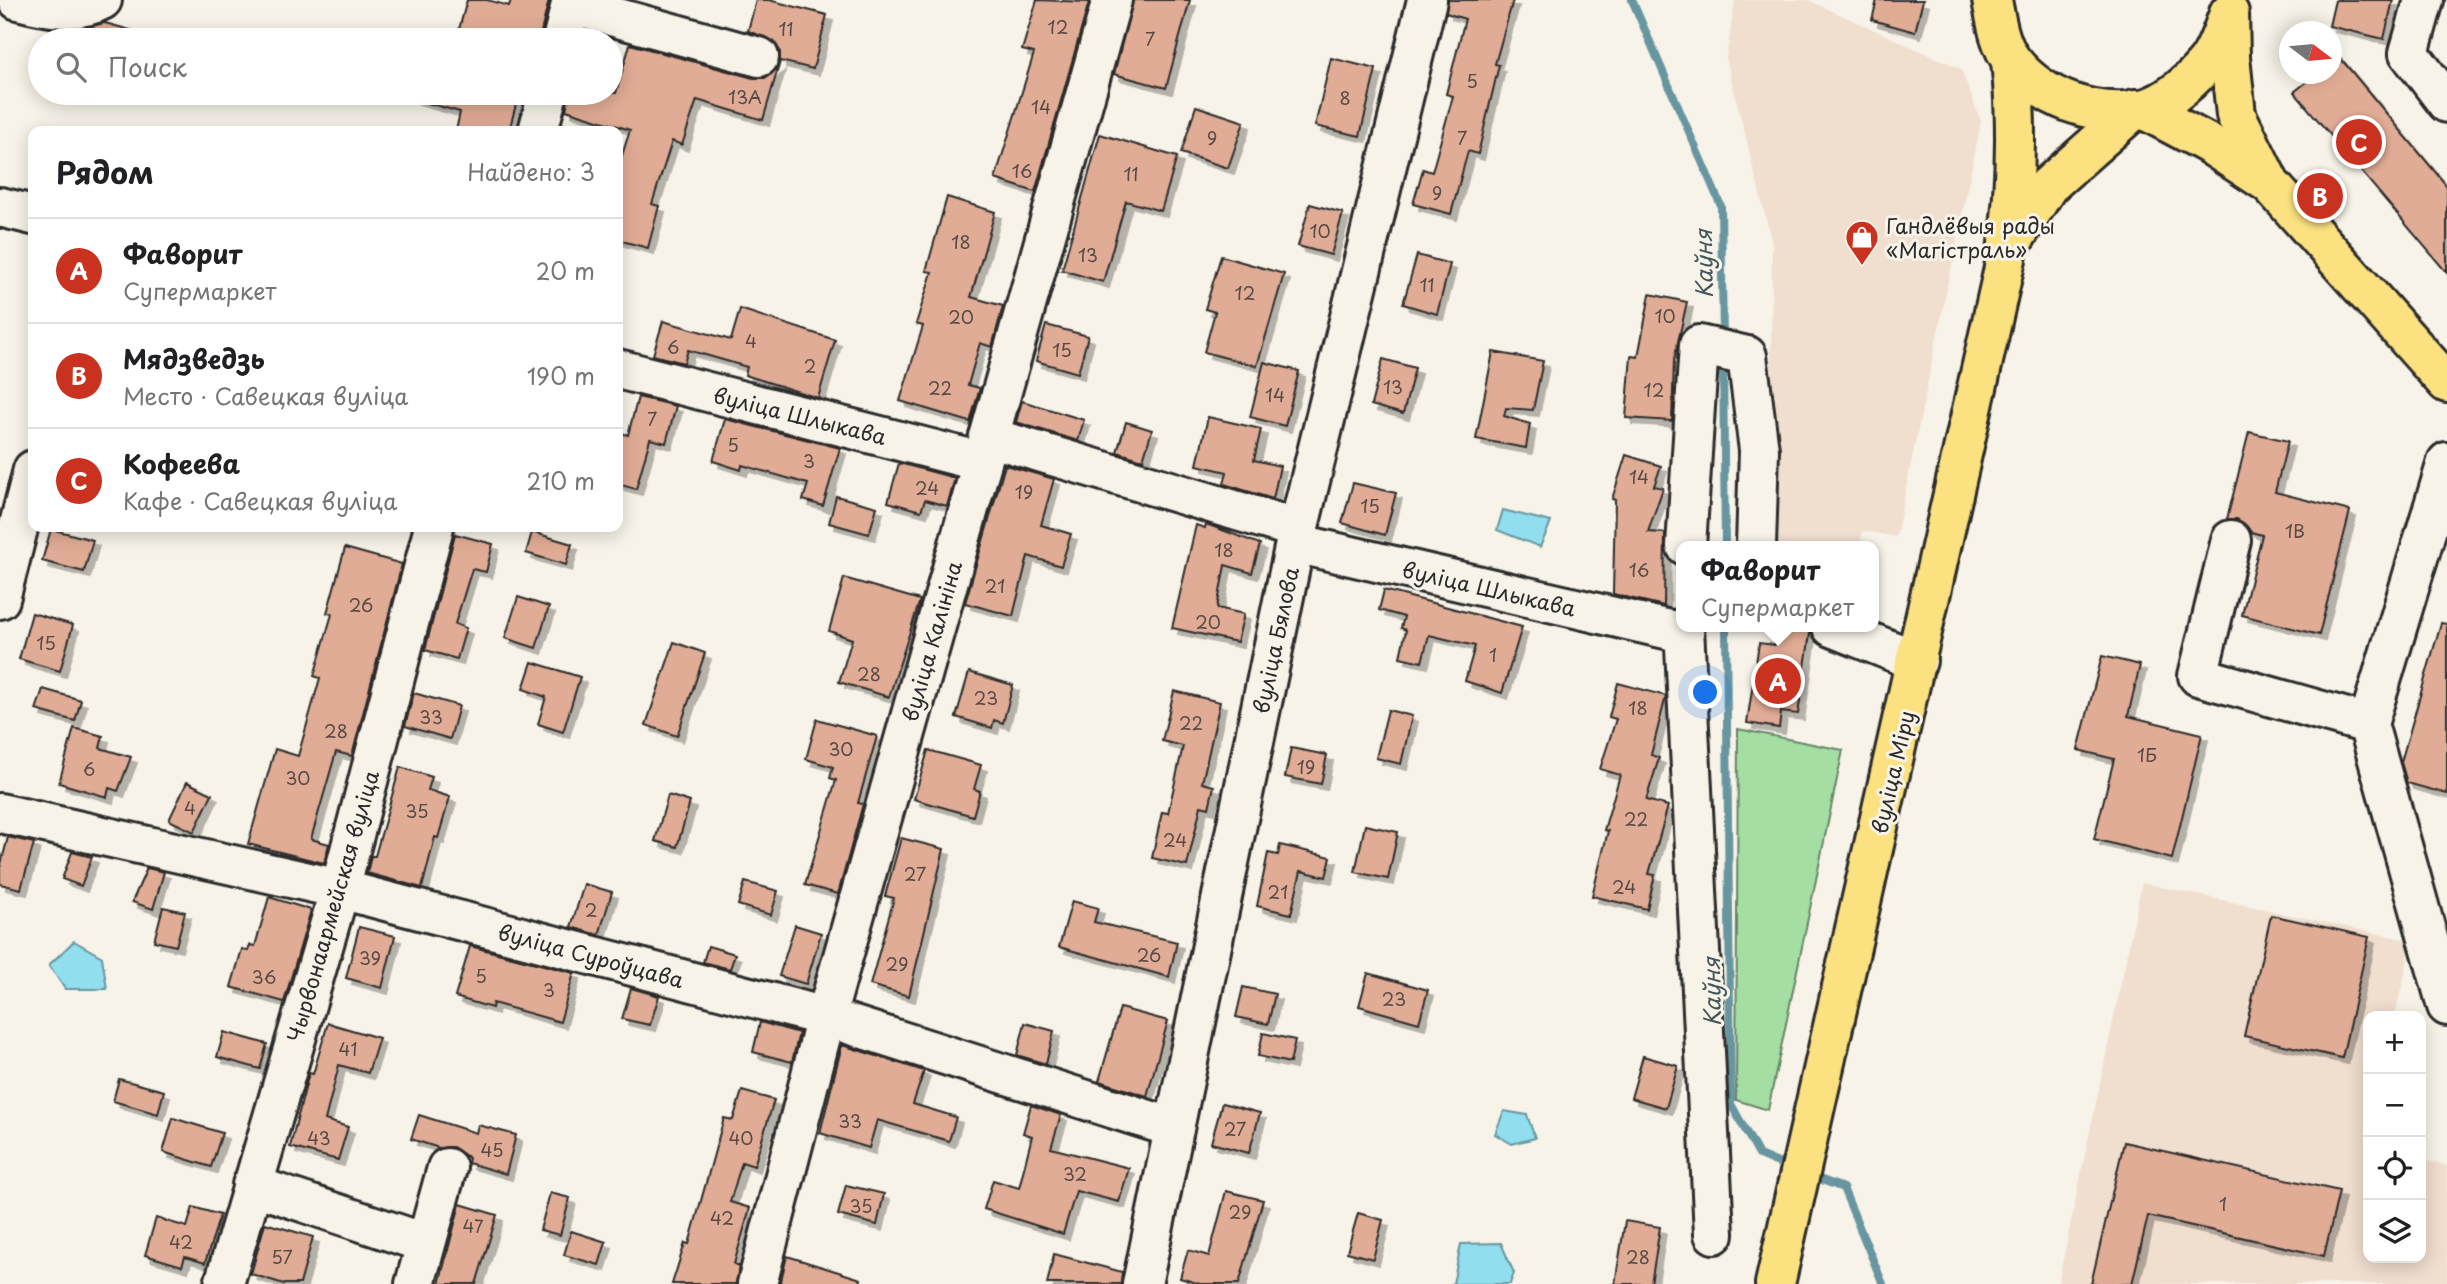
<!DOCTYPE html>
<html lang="ru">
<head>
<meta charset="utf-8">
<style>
  body { margin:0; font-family:"Playpen Sans",sans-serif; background:#f2f2f2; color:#202124 }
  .controls { position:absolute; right:21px; bottom:21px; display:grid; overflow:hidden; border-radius:14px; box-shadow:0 4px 18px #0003 }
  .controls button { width:63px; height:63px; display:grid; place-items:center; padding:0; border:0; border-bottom:2px solid #e0e0e0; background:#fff; color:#202124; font:35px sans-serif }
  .compass { position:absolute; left:2279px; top:21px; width:63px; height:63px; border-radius:50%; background:#fff; box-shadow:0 4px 18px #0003; rotate:106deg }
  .you { position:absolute; left:1706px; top:693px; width:24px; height:24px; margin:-18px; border:5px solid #fff; border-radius:50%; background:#1a73e8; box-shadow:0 0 0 10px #1a73e833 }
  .badge { display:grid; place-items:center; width:46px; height:46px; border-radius:50%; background:#c8321e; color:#fff; font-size:23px; font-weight:700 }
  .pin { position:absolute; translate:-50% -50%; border:4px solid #fff; box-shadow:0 2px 7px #0006 }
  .popup { position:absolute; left:1676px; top:541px; width:203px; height:91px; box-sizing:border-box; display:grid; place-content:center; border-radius:14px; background:#fff; filter:drop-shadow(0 2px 5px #0005); font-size:23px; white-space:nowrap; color:#757577 }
  .popup b { font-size:26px; color:#202124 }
  .popup::after { content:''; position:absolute; left:50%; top:100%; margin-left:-14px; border:14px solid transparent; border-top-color:#fff }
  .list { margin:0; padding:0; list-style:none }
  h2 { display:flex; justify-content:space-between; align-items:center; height:91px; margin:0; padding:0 28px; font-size:30px }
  h2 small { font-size:23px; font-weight:400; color:#757577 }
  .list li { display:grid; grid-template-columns:46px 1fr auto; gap:21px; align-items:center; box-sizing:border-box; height:105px; padding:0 28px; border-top:2px solid #e0e0e0 }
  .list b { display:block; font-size:26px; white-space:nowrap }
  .list p { margin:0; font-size:23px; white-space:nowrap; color:#757577 }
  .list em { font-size:23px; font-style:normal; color:#757577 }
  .icon { flex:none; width:38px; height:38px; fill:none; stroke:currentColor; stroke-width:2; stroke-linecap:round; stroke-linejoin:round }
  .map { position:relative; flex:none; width:2447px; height:1284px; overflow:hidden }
  .search { position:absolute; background:#fff; box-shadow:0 4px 18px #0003; left:28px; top:28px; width:595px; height:77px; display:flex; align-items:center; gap:18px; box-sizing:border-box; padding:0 24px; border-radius:38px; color:#757577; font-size:26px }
  .panel { position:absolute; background:#fff; box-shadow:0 4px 18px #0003; left:28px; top:126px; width:595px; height:406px; border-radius:14px }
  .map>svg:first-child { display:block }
  .built { fill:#f0decf }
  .green { fill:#a4dea3; stroke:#688467; stroke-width:2 }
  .water { fill:#90deee; stroke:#6896a0; stroke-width:2 }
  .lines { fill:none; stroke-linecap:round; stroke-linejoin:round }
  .stream { stroke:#6896a0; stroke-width:8 }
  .building { fill:#e1ac95; stroke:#2b2b2b; stroke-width:2; filter:url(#shadow) }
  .minor-casing { stroke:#2b2b2b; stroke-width:44 }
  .major-casing { stroke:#2b2b2b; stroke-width:44 }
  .minor { stroke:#f7f3e8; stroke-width:38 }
  .major { stroke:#fbe180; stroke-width:38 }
  .labels { text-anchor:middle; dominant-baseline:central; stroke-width:6; stroke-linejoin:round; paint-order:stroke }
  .number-label { font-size:18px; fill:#584b46 }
  .poi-label { font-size:21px; fill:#2b2b2b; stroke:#f7f3e8; text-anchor:start }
  .street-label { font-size:21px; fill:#2b2b2b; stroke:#f7f3e8 }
  .water-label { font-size:23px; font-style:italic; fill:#44585c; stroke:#f7f3e8 }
</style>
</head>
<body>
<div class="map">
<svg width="2447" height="1284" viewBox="0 0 2447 1284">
  <defs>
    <filter id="shadow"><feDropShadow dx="6" dy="6" stdDeviation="0" flood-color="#0004"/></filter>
  </defs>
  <rect width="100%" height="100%" fill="#f7f3e8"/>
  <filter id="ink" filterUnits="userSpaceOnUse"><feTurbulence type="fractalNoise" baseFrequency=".0143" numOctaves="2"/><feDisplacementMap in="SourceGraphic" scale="14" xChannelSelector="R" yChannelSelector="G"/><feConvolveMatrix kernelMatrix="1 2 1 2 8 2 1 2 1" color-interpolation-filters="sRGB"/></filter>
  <g filter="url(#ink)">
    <!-- built -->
    <g class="built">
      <polygon points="1735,0 1808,0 1961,69 1981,122 1896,537 1863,531 1859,546 1779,546 1770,539 1772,243 1726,58"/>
      <polygon points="2142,883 2412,941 2395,1016 2368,1016 2368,1258 2421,1258 2421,1159 2447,1166 2447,1284 2058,1284"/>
    </g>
    <!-- green -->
    <polygon class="green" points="1738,729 1843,750 1768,1110 1736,1100"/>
    <!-- water -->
    <g class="water">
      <polygon points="1503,510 1551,522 1540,547 1497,530"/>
      <polygon points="74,941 102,957 107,989 65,989 49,965"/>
      <polygon points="1504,1111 1527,1115 1535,1138 1512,1144 1495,1134"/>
      <polygon points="1501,1243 1514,1273 1510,1284 1453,1284 1461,1244"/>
    </g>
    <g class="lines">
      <!-- stream -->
      <g class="stream">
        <polyline points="1632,0 1721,206 1723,340"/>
        <polyline points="1723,360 1725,546"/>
        <polyline points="1726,627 1731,1104 1759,1155 1790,1168"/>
        <polyline points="1809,1175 1843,1188 1883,1284"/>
      </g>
    </g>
    <!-- building -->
    <g class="building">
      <polygon points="467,0 487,0 509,6 511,0 549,0 539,40 485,40 458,33"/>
      <polygon points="756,0 769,0 827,15 813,69 780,61 780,51 774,41 748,31"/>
      <polygon points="1037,0 1089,2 1035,192 995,179 1034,53 1022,50"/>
      <polygon points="1133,0 1190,0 1166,88 1114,74"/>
      <polygon points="1448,0 1513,0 1495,64 1499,65 1478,154 1468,151 1451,214 1413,204 1423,169 1432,172 1453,96 1446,94 1465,19 1446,13"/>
      <polygon points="1877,0 1923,0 1915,32 1872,20"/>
      <polygon points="2335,0 2393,0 2384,39 2329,26"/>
      <polygon points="105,23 145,34 145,40 66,40 69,30"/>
      <polygon points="630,44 753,78 765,78 779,65 763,120 697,100 682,145 672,141 652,204 659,206 648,248 618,240 618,168 630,130 566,110 569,93 616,93"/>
      <polygon points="2332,48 2447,186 2447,273 2294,92 2317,74 2332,74"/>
      <polygon points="1331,58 1376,69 1360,136 1315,126"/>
      <polygon points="414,93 503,93 518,97 509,131 456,131 460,112 413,99"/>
      <polygon points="1196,106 1244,122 1228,168 1181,153"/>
      <polygon points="1100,134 1177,157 1161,211 1126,201 1103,282 1062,270"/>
      <polygon points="947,197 995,212 971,297 1003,306 992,347 980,343 968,385 980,388 970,422 900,401 923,326 916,324 932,272 926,271"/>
      <polygon points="1310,204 1343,213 1331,255 1298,246"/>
      <polygon points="1417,255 1450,264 1437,314 1403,304"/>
      <polygon points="1221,256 1284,274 1257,366 1204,352 1215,312 1205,309"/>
      <polygon points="1650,294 1687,302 1674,360 1672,421 1626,418 1631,356 1638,357"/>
      <polygon points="740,309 835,340 818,398 745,375 747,367 688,350 684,363 653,355 663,321 731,340"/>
      <polygon points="1046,325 1088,336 1078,373 1036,361"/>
      <polygon points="1493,352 1543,361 1533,410 1506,408 1504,416 1530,424 1526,448 1476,439"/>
      <polygon points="1383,359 1415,368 1403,414 1371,405"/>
      <polygon points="1264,362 1299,371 1285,426 1250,417"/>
      <polygon points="638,397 676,406 666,443 650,439 636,489 618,484 618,432 628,435"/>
      <polygon points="1022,401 1084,420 1078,441 1016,422"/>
      <polygon points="1208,417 1261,429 1254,460 1280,466 1273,499 1224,484 1227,472 1197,465"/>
      <polygon points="725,419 840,448 823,506 803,500 808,484 742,465 741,470 713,461"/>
      <polygon points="1126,422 1152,430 1143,460 1117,452"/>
      <polygon points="2249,432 2288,441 2275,492 2350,511 2319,635 2242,615 2262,535 2251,532 2237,519 2227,519"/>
      <polygon points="1626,455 1661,466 1654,486 1663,488 1648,532 1665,533 1664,606 1613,594 1615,500 1612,499"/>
      <polygon points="899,463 955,478 947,506 925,500 921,511 888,502"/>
      <polygon points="1005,465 1054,479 1041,525 1071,534 1061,566 1028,556 1013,616 965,603"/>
      <polygon points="1353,483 1396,493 1385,535 1342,523"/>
      <polygon points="836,496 877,507 869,534 829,523"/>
      <polygon points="1206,524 1260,544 1252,573 1225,565 1217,608 1244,614 1237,642 1172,628 1196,525 1205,528"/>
      <polygon points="51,529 93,540 84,572 42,561"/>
      <polygon points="532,532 572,544 566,565 526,553"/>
      <polygon points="455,534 493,544 486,572 472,569 455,624 466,628 457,659 425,650"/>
      <polygon points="345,548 402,564 352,756 336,752 311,839 329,844 324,863 248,844 275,749 298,756 320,678 314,676 332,614 327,613"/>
      <polygon points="844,578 920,600 889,697 839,682 852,639 829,631"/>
      <polygon points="1384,590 1522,627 1502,693 1465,681 1475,646 1429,635 1422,662 1400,657 1406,630 1401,628 1404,617 1379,610"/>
      <polygon points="518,597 549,607 536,648 505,638"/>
      <polygon points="32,613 73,625 60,671 19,659"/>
      <polygon points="2441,623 2447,624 2447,794 2407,783 2401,762"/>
      <polygon points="1777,627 1811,627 1798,714 1781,712 1779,728 1747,723 1759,643 1775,645"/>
      <polygon points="674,642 705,653 677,736 646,725"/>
      <polygon points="2102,656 2140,665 2128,716 2202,734 2172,859 2094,839 2114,759 2078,750"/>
      <polygon points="532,662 580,677 563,732 538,724 546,697 523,689"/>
      <polygon points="969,672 1013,685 1003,723 994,720 992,728 956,717"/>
      <polygon points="1618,683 1666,696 1651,755 1659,758 1646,800 1668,806 1649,874 1655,875 1647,909 1592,896 1608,831 1604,830 1620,775 1600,769 1616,719 1609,717"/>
      <polygon points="43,689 81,700 75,721 36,710"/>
      <polygon points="1174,691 1220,702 1202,783 1214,786 1209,808 1201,806 1187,866 1152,858 1162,812 1168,813 1183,746 1162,741"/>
      <polygon points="414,693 459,706 450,739 405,726"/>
      <polygon points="1388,710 1412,716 1401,764 1376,758"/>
      <polygon points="817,719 877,736 858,803 863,804 838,894 805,885 836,780 830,778 833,767 806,759"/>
      <polygon points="74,728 103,736 100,748 131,757 118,791 109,788 107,797 59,783"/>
      <polygon points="1291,748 1327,755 1321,784 1285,777"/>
      <polygon points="928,750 981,765 974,789 980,791 973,816 914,799"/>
      <polygon points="400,767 432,777 428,790 450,797 438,838 435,837 422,888 367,873 371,856 375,856"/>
      <polygon points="187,782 212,794 194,832 169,820"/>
      <polygon points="668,795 690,802 677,847 655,841"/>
      <polygon points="1365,825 1398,832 1388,879 1355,872"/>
      <polygon points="8,837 34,843 21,889 0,884 0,868"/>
      <polygon points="901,838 944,849 909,996 870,985 894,898 885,896"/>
      <polygon points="1280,845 1331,857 1326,877 1301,871 1291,914 1257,906 1268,853 1278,855"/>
      <polygon points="72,852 92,857 81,886 62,879"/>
      <polygon points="147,868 164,872 153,909 132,902"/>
      <polygon points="745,882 778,891 771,915 738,905"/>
      <polygon points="584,884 612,892 599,935 571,927"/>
      <polygon points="269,897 311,910 284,1002 231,987 242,949 248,951 250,945 255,946"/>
      <polygon points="1072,901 1098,908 1094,922 1177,942 1169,977 1059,947"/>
      <polygon points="163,907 185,912 176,946 154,941"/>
      <polygon points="2271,915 2369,937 2342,1058 2244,1036"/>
      <polygon points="795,925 821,933 806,984 779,976"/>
      <polygon points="359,927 395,936 382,988 346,978"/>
      <polygon points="470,946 574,973 560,1022 493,1003 492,1008 455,997"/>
      <polygon points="708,946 735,954 730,969 703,962"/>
      <polygon points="1368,973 1428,990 1419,1023 1359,1006"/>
      <polygon points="1243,987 1275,994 1268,1024 1236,1017"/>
      <polygon points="631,988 659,996 650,1025 622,1019"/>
      <polygon points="1120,1008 1168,1021 1147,1096 1099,1081"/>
      <polygon points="760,1022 799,1033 792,1062 753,1052"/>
      <polygon points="328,1023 379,1038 368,1073 339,1065 325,1120 348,1127 338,1160 290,1147 309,1073 313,1074"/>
      <polygon points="1025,1023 1054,1031 1046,1064 1017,1055"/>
      <polygon points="224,1032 267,1044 260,1069 217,1057"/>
      <polygon points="1263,1033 1295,1040 1290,1063 1258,1056"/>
      <polygon points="842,1045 924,1071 913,1104 956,1117 949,1141 877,1120 869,1148 820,1133"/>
      <polygon points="1643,1056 1678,1066 1666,1108 1631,1098"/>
      <polygon points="119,1079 164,1091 158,1114 113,1101"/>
      <polygon points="742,1091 774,1100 754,1166 742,1162 730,1202 750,1208 734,1264 739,1266 736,1284 672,1284 685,1243 689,1244 724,1118 733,1120"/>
      <polygon points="1222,1103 1260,1113 1249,1153 1211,1143"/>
      <polygon points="1031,1105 1061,1115 1051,1148 1129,1168 1119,1202 1076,1191 1063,1234 984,1209 993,1180 1019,1188 1032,1136 1023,1133"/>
      <polygon points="419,1115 476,1133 478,1125 516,1135 506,1174 468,1163 469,1158 453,1147 439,1148 411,1139"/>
      <polygon points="173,1118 222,1133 211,1167 163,1152"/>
      <polygon points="2124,1142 2339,1191 2324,1256 2148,1216 2132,1284 2091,1284"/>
      <polygon points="846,1185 884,1194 877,1225 838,1215"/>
      <polygon points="1226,1191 1263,1200 1239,1284 1200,1284 1180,1278 1188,1250 1209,1256"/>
      <polygon points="550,1193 570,1198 560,1235 540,1230"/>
      <polygon points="460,1204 497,1215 476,1284 439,1284"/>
      <polygon points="193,1207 220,1215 205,1263 185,1257 182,1266 145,1255 156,1218 187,1227"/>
      <polygon points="1358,1213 1383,1220 1373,1259 1347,1252"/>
      <polygon points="1625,1221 1660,1227 1651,1284 1615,1284"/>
      <polygon points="265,1223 313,1237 300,1284 284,1284 251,1274"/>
      <polygon points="571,1231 606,1242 599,1265 564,1255"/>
      <polygon points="1054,1254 1122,1272 1121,1284 1047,1284"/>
      <polygon points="787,1256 861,1279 860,1284 780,1284"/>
    </g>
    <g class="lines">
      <defs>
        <g id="minor">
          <path d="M18,0c26,7 59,14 84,0"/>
          <polyline points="2424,0 2409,53 2447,103"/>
          <polyline points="571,5 759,57"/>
          <polyline points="562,40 572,0"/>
          <polyline points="538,131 548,93"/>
          <polyline points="0,207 33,215"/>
          <polyline points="618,369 982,462"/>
          <polyline points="989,437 1298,529"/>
          <polyline points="2447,462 2368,724 2447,1006"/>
          <polyline points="2231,540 2198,676 2368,724"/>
          <polyline points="1295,543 1683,633"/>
          <polyline points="1686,546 1699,345 1747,356 1759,450 1756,546"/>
          <polyline points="0,599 33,470"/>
          <polyline points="1684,627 1714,1234"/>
          <polyline points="1832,627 1917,661"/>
          <polyline points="0,813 340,889 826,1017 1174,1128"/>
          <polyline points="252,1185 425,1243"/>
          <polyline points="224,1284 340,889 434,527"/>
          <polyline points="415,1284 447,1168"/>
          <polyline points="757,1284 826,1017 1112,0"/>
          <polyline points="1142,1284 1295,543 1427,0"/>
        </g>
        <g id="major">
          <path d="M1992,0c4,20 7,44 20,61 30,38 82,57 130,48 22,-4 47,-26 61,-42 12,-12 18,-32 24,-48"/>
          <polyline points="2229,13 2230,57 2236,115 2270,184 2447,383"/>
          <polyline points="2143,109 2209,144 2270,184"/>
          <polyline points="2013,241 2048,186 2135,109"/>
          <path d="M1775,1284l231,-1025c10,-67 12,-131 5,-199"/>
        </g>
      </defs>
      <!-- minor casing -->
      <use href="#minor" class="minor-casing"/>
      <!-- major casing -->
      <use href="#major" class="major-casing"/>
      <!-- minor -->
      <use href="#minor" class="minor"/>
      <!-- major -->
      <use href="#major" class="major"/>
    </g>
  </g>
  <!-- icons -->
  <defs>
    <symbol id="shop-pin" viewBox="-11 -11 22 30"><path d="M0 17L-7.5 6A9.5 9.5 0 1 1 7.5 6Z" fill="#c8321e" stroke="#f7f3e8"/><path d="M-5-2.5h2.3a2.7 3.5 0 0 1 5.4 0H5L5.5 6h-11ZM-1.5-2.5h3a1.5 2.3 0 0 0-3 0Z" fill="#fff"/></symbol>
  </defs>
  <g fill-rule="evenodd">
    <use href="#shop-pin" x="1843" y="218" width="38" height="52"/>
  </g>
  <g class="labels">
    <!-- number labels -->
    <g class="number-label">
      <text x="1058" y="26">12</text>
      <text x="786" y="28">11</text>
      <text x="1150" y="38">7</text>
      <text x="1472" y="80">5</text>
      <text x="745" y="96">13А</text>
      <text x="1345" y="97">8</text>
      <text x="1041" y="106">14</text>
      <text x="1212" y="137">9</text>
      <text x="1462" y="137">7</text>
      <text x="1022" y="170">16</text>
      <text x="1131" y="173">11</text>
      <text x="1437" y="192">9</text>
      <text x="1320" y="230">10</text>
      <text x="961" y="241">18</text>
      <text x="1088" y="254">13</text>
      <text x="1427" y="284">11</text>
      <text x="1245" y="292">12</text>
      <text x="1665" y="315">10</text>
      <text x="961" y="316">20</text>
      <text x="751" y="340">4</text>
      <text x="673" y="346">6</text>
      <text x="1062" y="349">15</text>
      <text x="810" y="365">2</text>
      <text x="1393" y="386">13</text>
      <text x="940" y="387">22</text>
      <text x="1654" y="389">12</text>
      <text x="1275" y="394">14</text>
      <text x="652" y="418">7</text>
      <text x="733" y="444">5</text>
      <text x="809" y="460">3</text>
      <text x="1639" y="476">14</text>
      <text x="927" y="487">24</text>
      <text x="1024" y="491">19</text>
      <text x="1370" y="505">15</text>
      <text x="2295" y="530">1В</text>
      <text x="1224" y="549">18</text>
      <text x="1639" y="569">16</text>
      <text x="995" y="585">21</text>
      <text x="361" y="604">26</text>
      <text x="1208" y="621">20</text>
      <text x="46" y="642">15</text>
      <text x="1493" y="654">1</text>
      <text x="869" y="673">28</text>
      <text x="986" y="697">23</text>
      <text x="1638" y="707">18</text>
      <text x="431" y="716">33</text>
      <text x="1191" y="722">22</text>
      <text x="336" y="730">28</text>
      <text x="841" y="748">30</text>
      <text x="2147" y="754">1Б</text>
      <text x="1306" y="766">19</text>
      <text x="89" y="768">6</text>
      <text x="298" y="777">30</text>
      <text x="190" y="807">4</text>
      <text x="417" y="810">35</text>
      <text x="1636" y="818">22</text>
      <text x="1175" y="839">24</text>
      <text x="915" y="873">27</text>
      <text x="1624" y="886">24</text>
      <text x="1278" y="891">21</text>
      <text x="591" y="909">2</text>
      <text x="1149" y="954">26</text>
      <text x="370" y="957">39</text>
      <text x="897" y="963">29</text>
      <text x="481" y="975">5</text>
      <text x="264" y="976">36</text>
      <text x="549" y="989">3</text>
      <text x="1394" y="998">23</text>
      <text x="348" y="1048">41</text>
      <text x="850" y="1120">33</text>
      <text x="1235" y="1128">27</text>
      <text x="319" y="1137">43</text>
      <text x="741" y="1137">40</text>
      <text x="492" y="1149">45</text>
      <text x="1075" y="1173">32</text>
      <text x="2223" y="1203">1</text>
      <text x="861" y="1205">35</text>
      <text x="1240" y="1211">29</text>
      <text x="722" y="1217">42</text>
      <text x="473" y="1225">47</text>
      <text x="181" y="1241">42</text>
      <text x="282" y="1256">57</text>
      <text x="1638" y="1256">28</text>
    </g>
    <!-- poi labels -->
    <g class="poi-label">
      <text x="1886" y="225">Гандлёвыя рады<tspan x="1886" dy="24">«Магістраль»</tspan></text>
    </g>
    <!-- street labels -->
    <g class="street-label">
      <text transform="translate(800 415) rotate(14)">вуліца Шлыкава</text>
      <text transform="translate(1489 588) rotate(13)">вуліца Шлыкава</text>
      <text transform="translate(1275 640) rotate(-78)">вуліца Бялова</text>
      <text transform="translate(931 641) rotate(-74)">вуліца Калініна</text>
      <text transform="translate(1892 772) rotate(-77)">вуліца Міру</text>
      <text transform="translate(332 906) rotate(-74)">Чырвонаармейская вуліца</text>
      <text transform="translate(591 955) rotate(15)">вуліца Суроўцава</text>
    </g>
    <!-- water labels -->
    <g class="water-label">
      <text transform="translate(1703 264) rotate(-91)">Каўня</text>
      <text transform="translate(1711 992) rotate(-91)">Каўня</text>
    </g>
  </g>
</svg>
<div class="controls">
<button>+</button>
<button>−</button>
<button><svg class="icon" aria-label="locate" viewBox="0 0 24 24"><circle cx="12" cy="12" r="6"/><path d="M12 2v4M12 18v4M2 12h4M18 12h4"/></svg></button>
<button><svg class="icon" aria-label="layers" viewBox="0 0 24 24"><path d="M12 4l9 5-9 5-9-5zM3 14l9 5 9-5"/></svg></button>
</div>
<svg class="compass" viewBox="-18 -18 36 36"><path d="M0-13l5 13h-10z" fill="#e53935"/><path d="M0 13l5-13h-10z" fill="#757577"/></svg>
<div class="you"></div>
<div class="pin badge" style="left:1778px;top:681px">A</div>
<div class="popup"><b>Фаворит</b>Супермаркет</div>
<div class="pin badge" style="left:2320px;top:196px">B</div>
<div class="pin badge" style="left:2359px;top:142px">C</div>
<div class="search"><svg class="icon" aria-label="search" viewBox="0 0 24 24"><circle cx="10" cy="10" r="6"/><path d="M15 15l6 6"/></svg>Поиск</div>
<section class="panel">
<h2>Рядом<small>Найдено: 3</small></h2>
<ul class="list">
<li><span class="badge">A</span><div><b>Фаворит</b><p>Супермаркет</p></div><em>20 m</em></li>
<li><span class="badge">B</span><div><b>Мядзведзь</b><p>Место · Савецкая вуліца</p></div><em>190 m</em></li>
<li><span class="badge">C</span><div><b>Кофеева</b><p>Кафе · Савецкая вуліца</p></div><em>210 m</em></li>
</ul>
</section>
</div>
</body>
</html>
